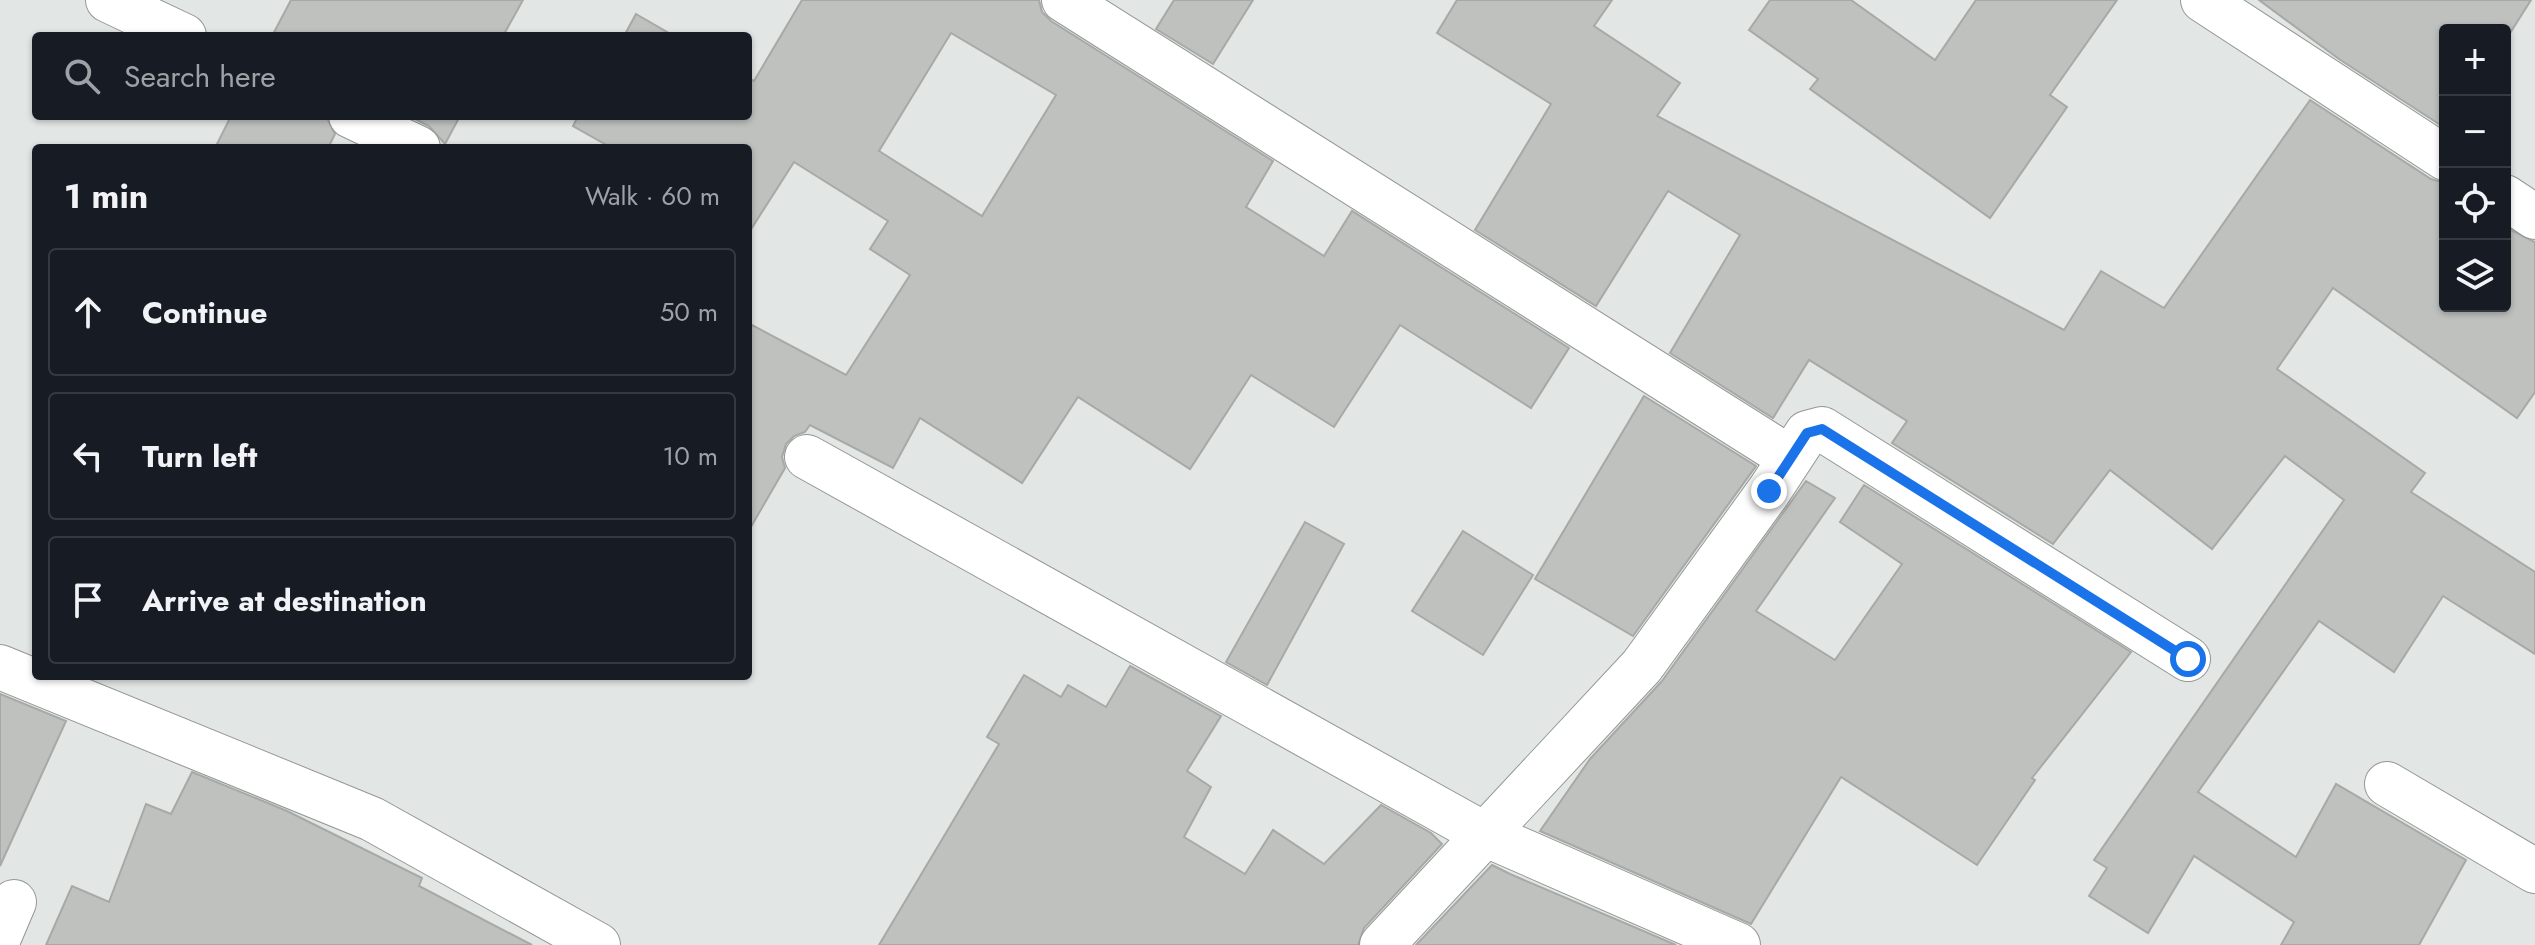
<!DOCTYPE html>
<html lang="en">
<head>
<meta charset="utf-8">
<style>
  body { margin:0; font-family:Jost,sans-serif; background:#20242c; color:#f1f3f6 }
  .controls { position:absolute; right:24px; top:24px; display:grid; overflow:hidden; border-radius:8px; box-shadow:0 2px 6px #0004 }
  .controls button { width:72px; height:72px; display:grid; place-items:center; padding:0; border:0; border-bottom:2px solid #363941; background:#171b24; color:#f1f3f6; font:40px sans-serif }
  .stop { position:absolute; width:24px; height:24px; margin:-18px; border:6px solid #1a73e8; border-radius:50%; background:#fff }
  .stop.end { background:#1a73e8; border-color:#fff; box-shadow:0 2px 8px #0008 }
  .list { margin:0; padding:0; list-style:none }
  h2 { display:flex; justify-content:space-between; align-items:center; height:104px; margin:0; padding:0 32px; font-size:34px }
  h2 small { font-size:26px; font-weight:400; color:#9ea1a6 }
  .list li { display:grid; grid-template-columns:52px 1fr auto; gap:24px; align-items:center; box-sizing:border-box; height:128px; margin:0 16px 16px; padding:0 16px; border:2px solid #363941; border-radius:8px }
  .list b { display:block; font-size:30px; white-space:nowrap }
  .list em { font-size:26px; font-style:normal; color:#9ea1a6 }
  .icon { flex:none; width:44px; height:44px; fill:none; stroke:currentColor; stroke-width:2; stroke-linecap:round; stroke-linejoin:round }
  .map { position:relative; flex:none; width:2535px; height:945px; overflow:hidden }
  .search { position:absolute; background:#171b24; box-shadow:0 2px 6px #0004; left:32px; top:32px; width:720px; height:88px; display:flex; align-items:center; gap:20px; box-sizing:border-box; padding:0 28px; border-radius:8px; color:#9ea1a6; font-size:30px }
  .panel { position:absolute; background:#171b24; box-shadow:0 2px 6px #0004; left:32px; top:144px; width:720px; height:536px; border-radius:8px }
  .map>svg:first-child { display:block }
  .building { fill:#bec1be; stroke:#a7a9a6; stroke-width:2; fill-rule:evenodd }
  .lines { fill:none; stroke-linecap:round; stroke-linejoin:round }
  .minor-casing { stroke:#939796; stroke-width:46 }
  .minor { stroke:#fff; stroke-width:44 }
  .route { stroke:#1a73e8; stroke-width:10 }
</style>
</head>
<body>
<div class="map">
<svg width="2535" height="945" viewBox="0 0 2535 945">
  <rect width="100%" height="100%" fill="#e2e6e5"/>
  <!-- building -->
  <g class="building">
    <polygon points="291,0 523,0 503,36 272,36"/>
    <path d="M802,0h237l3,12 9,9 222,140 -27,46 78,49 28,-45 217,137 -38,60 -131,-83 -66,102 -83,-52 -61,94 -112,-72 -56,86 -102,-65 -27,50 -83,-43 -5,7 -11,4 -8,8 -4,13 3,11 -37,64v-209l98,52 64,-100 -40,-26 18,-28 -94,-59 -46,72v-86h-136l-39,-22 5,-10h170v-38l6,3zM951,33l105,62 -74,121 -103,-65z"/>
    <polygon points="1174,0 1253,0 1213,64 1156,29"/>
    <polygon points="1457,0 1612,0 1594,26 1680,83 1657,116 2064,330 2101,271 2164,308 2310,100 2431,179 2445,183 2445,306 2505,306 2505,227 2535,242 2535,392 2517,418 2333,288 2277,369 2425,473 2411,492 2535,572 2535,654 2443,596 2394,672 2319,621 2198,792 2296,857 2336,784 2466,860 2419,945 2281,945 2294,922 2194,856 2148,933 2089,896 2107,868 2094,860 2344,500 2285,456 2212,549 2110,470 2053,544 1892,443 1907,421 1809,360 1773,418 1670,353 1740,235 1668,191 1596,306 1475,230 1551,104 1437,33"/>
    <polygon points="1770,0 1851,0 1935,60 1976,0 2117,0 2050,95 2067,107 1990,218 1810,89 1818,79 1749,30"/>
    <polygon points="2259,0 2531,0 2505,41 2505,30 2445,30 2445,128 2339,59"/>
    <polygon points="636,14 674,36 624,36"/>
    <polygon points="231,116 326,116 335,134 328,148 215,148"/>
    <polygon points="409,116 460,116 445,144 429,126"/>
    <polygon points="1644,396 1756,466 1633,636 1535,579"/>
    <polygon points="1806,481 1835,498 1756,611 1835,660 1902,564 1840,522 1864,485 2131,652 2032,778 2035,780 1977,865 1841,777 1751,924 1540,831 1590,759 1662,681"/>
    <polygon points="1305,522 1344,544 1267,685 1226,662"/>
    <polygon points="1463,531 1533,575 1483,655 1412,611"/>
    <polygon points="1130,666 1221,716 1187,771 1211,787 1184,837 1245,874 1273,830 1324,864 1381,805 1431,833 1442,844 1364,928 1358,945 879,945 999,744 987,737 1024,675 1061,697 1068,685 1106,707"/>
    <polygon points="0,694 66,721 0,866"/>
    <polygon points="192,772 287,811 422,878 419,886 532,945 46,945 72,886 109,902 146,804 171,814"/>
    <polygon points="1492,865 1510,874 1676,945 1416,945"/>
  </g>
  <g class="lines">
    <defs>
      <g id="minor">
        <polyline points="108,0 184,36"/>
        <polyline points="1064,0 1790,458"/>
        <polyline points="2203,0 2445,158"/>
        <polyline points="351,116 418,148"/>
        <polyline points="2505,197 2535,217"/>
        <polyline points="807,457 1482,833 1738,945"/>
        <polyline points="0,667 372,819 598,945"/>
        <polyline points="2387,784 2535,871"/>
        <polyline points="0,935 14,902"/>
        <polyline points="1382,945 1642,666 1769,491 1807,433 1822,429 2188,659"/>
      </g>
    </defs>
    <!-- minor casing -->
    <use href="#minor" class="minor-casing"/>
    <!-- minor -->
    <use href="#minor" class="minor"/>
  </g>
  <g class="lines">
    <!-- route -->
    <polyline class="route" points="1769,491 1807,433 1822,429 2188,659"/>
  </g>
</svg>
<div class="controls">
<button>+</button>
<button>−</button>
<button><svg class="icon" aria-label="locate" viewBox="0 0 24 24"><circle cx="12" cy="12" r="6"/><path d="M12 2v4M12 18v4M2 12h4M18 12h4"/></svg></button>
<button><svg class="icon" aria-label="layers" viewBox="0 0 24 24"><path d="M12 4l9 5-9 5-9-5zM3 14l9 5 9-5"/></svg></button>
</div>
<div class="stop" style="left:2188px;top:659px"></div>
<div class="stop end" style="left:1769px;top:491px"></div>
<div class="search"><svg class="icon" aria-label="search" viewBox="0 0 24 24"><circle cx="10" cy="10" r="6"/><path d="M15 15l6 6"/></svg>Search here</div>
<section class="panel">
<h2>1 min<small>Walk · 60 m</small></h2>
<ul class="list">
<li><svg class="icon" aria-label="ahead" viewBox="0 0 24 24"><path d="M12 20V5M6 11l6-6 6 6"/></svg><div><b>Continue</b></div><em>50 m</em></li>
<li><svg class="icon" aria-label="left" viewBox="0 0 24 24"><path d="M17 20v-9H6M10 6l-5 5 5 5"/></svg><div><b>Turn left</b></div><em>10 m</em></li>
<li><svg class="icon" aria-label="arrive" viewBox="0 0 24 24"><path d="M6 21V4h12l-3 4 3 4H6"/></svg><div><b>Arrive at destination</b></div></li>
</ul>
</section>
</div>
</body>
</html>
